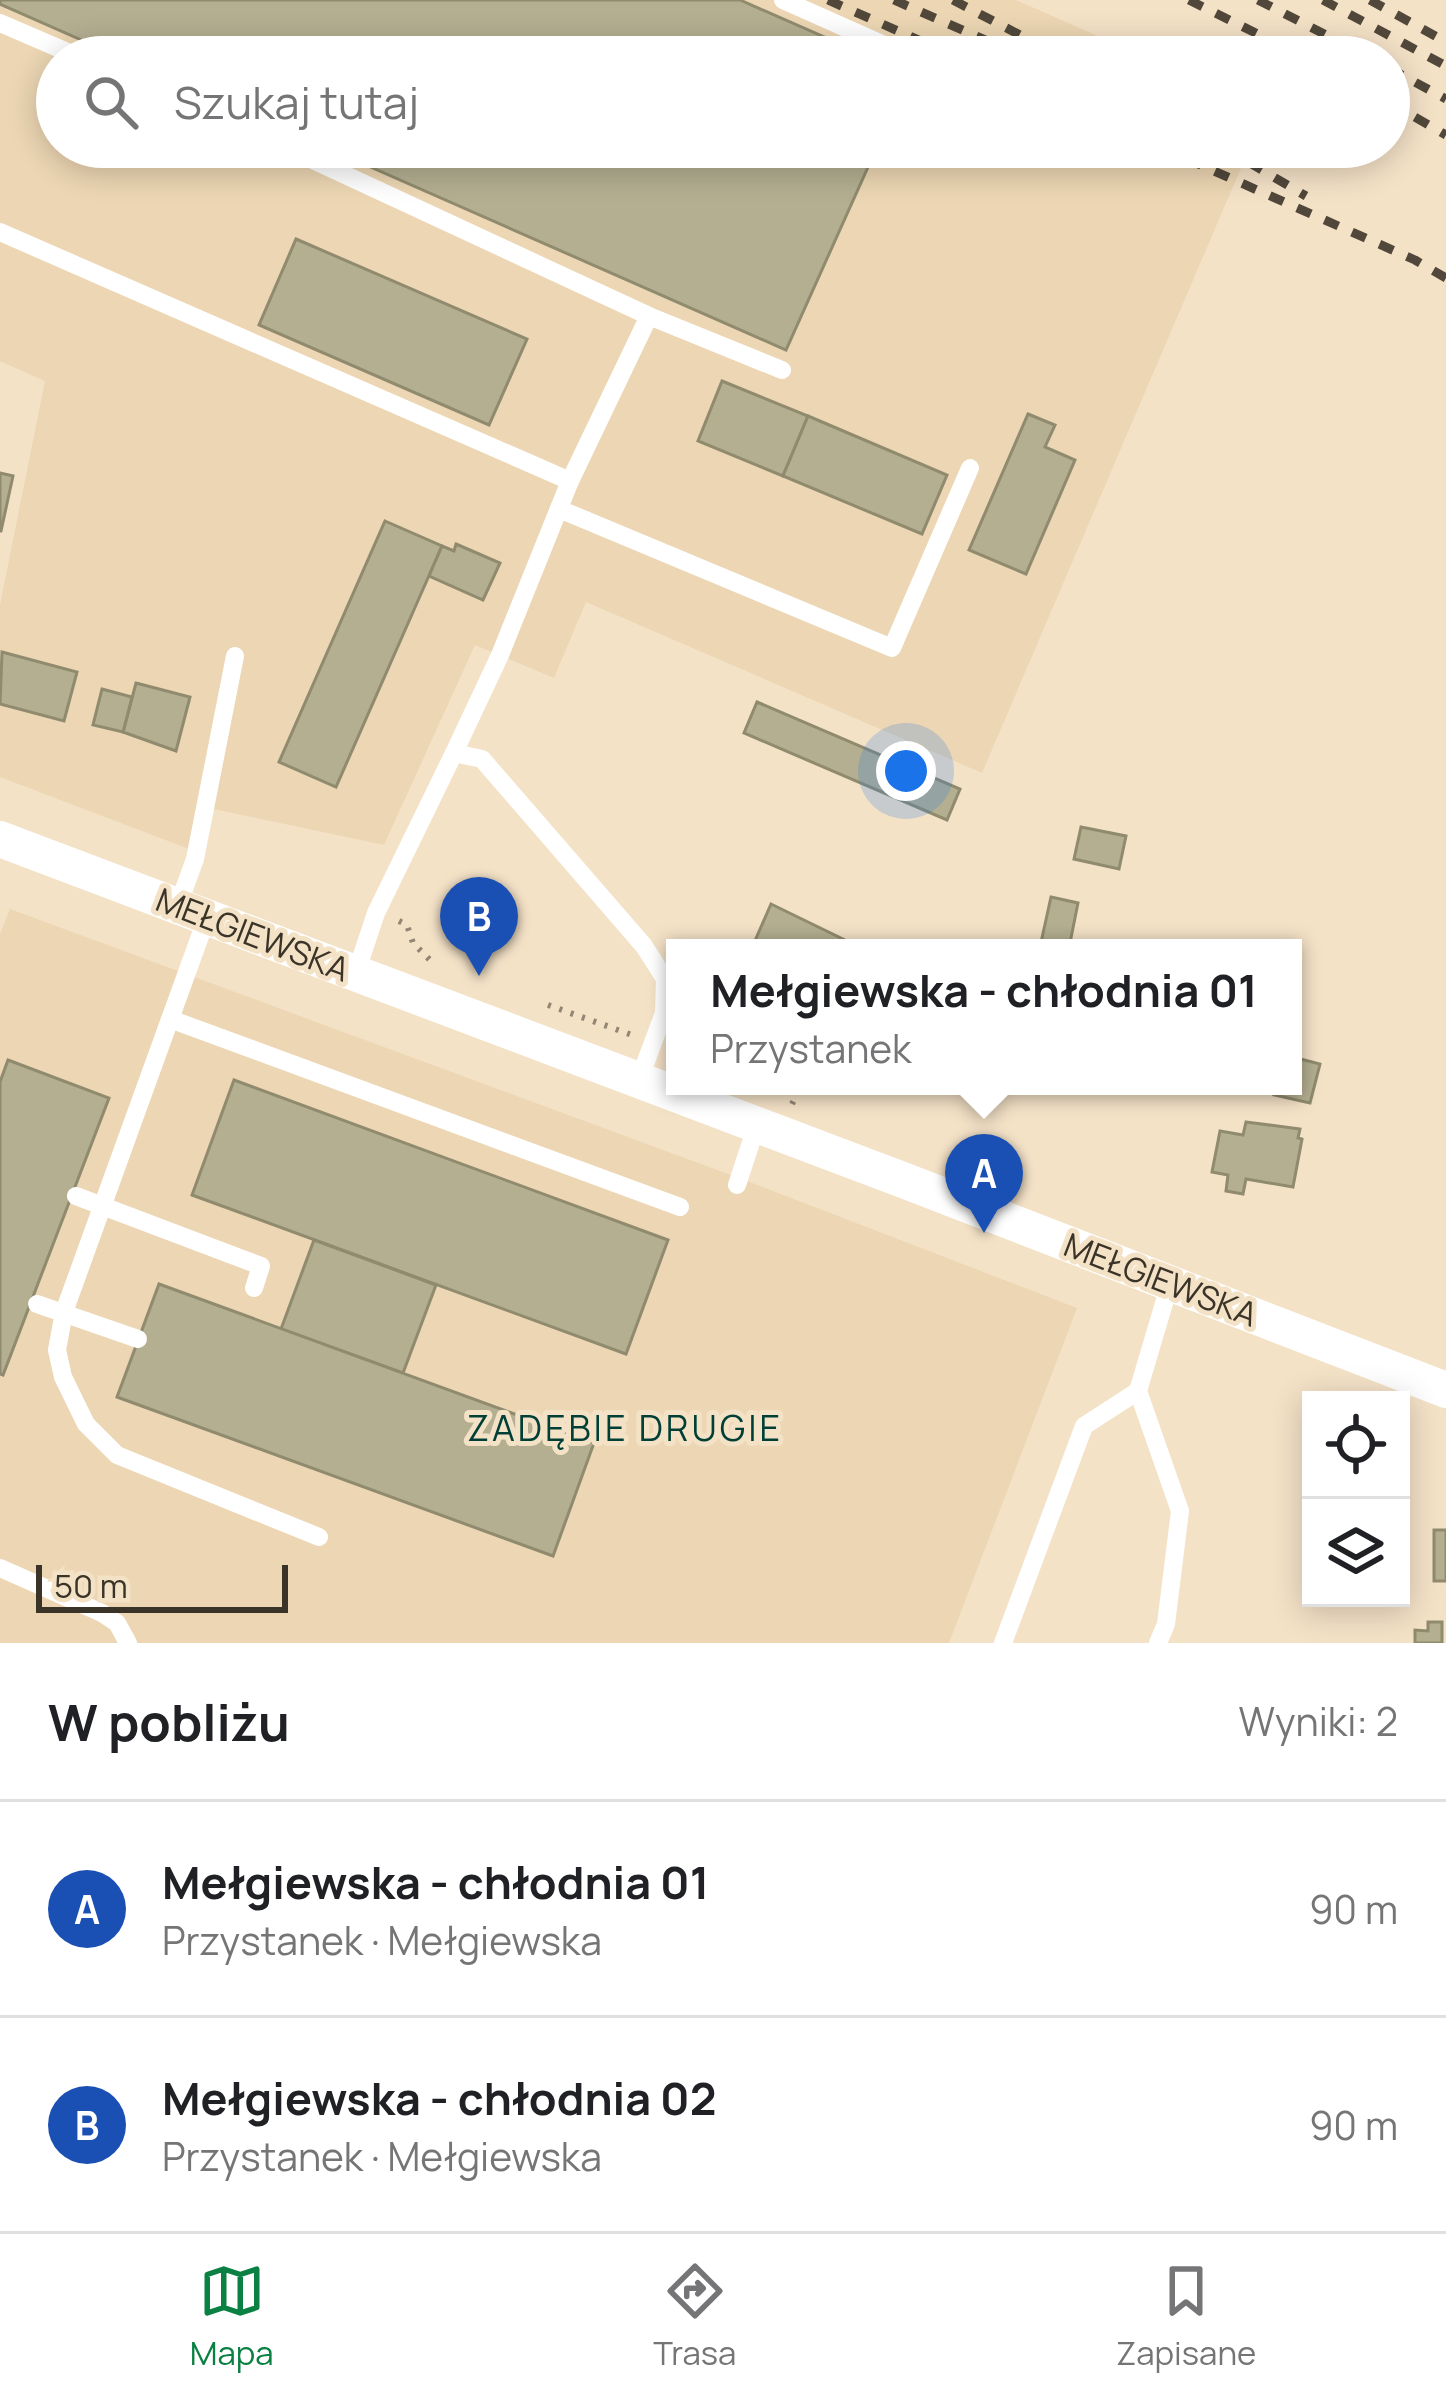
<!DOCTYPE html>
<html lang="pl">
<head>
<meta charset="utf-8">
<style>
  body { margin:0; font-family:Manrope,sans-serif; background:#f6f6f6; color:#202124 }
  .controls { position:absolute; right:36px; bottom:36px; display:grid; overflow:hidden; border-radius:0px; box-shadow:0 6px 30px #0003 }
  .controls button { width:108px; height:108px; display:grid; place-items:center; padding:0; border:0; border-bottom:3px solid #e0e0e0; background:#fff; color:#202124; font:60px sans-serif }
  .scale { position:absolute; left:36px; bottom:30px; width:252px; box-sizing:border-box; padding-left:12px; border:6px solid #3a3328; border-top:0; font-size:33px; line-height:42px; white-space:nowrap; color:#3a3328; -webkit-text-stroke:9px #f4e2c7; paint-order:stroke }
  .you { position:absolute; left:906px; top:771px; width:42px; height:42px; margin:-30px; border:9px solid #fff; border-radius:50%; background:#1a73e8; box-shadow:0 0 0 18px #1a73e833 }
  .badge { display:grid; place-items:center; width:78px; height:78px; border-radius:50%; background:#0b8043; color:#fff; font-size:39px; font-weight:700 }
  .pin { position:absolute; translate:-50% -99px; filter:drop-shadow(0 3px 6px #0008) }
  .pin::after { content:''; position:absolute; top:63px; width:42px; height:36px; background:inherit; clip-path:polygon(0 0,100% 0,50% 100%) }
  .popup { position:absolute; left:666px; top:939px; width:636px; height:156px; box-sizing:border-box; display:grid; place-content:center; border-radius:0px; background:#fff; filter:drop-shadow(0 3px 9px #0005); font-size:39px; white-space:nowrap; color:#757577 }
  .popup b { font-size:45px; color:#202124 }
  .popup::after { content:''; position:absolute; left:50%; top:100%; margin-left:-24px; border:24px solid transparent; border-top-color:#fff }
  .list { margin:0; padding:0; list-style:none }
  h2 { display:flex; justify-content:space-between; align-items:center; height:156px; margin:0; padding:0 48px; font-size:51px }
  h2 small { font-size:39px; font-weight:400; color:#757577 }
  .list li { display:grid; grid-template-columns:78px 1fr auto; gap:36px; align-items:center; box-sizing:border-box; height:216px; padding:0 48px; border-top:3px solid #e0e0e0 }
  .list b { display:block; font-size:45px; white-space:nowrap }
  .list p { margin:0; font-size:39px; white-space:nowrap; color:#757577 }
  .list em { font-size:39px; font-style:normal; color:#757577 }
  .icon { flex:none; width:66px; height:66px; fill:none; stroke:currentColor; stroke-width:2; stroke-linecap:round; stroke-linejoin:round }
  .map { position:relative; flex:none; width:1446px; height:1643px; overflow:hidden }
  .search { position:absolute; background:#fff; box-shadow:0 6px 30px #0003; left:36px; right:36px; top:36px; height:132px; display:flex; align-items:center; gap:30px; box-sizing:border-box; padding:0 42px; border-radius:66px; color:#757577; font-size:45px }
  .sheet { height:588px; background:#fff }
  nav { display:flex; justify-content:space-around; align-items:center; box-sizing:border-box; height:168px; border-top:3px solid #e0e0e0; background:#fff; font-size:33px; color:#757577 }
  nav a { display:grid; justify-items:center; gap:6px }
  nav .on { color:#0b8043 }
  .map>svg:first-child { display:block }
  .built { fill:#ecd6b3 }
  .building { fill:#b4af91; stroke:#908b6e; stroke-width:3 }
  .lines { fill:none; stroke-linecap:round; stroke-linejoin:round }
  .path { stroke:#938774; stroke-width:6; stroke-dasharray:3 9; stroke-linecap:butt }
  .lane { stroke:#fff; stroke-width:18 }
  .street { stroke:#fff; stroke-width:36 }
  .rail { stroke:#51483b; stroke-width:9; stroke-dasharray:15 15; stroke-linecap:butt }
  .labels { text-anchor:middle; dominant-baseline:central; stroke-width:10; stroke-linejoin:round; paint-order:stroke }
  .street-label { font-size:33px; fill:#3a3328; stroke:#f4e2c7 }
  .neighbourhood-label { font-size:36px; letter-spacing:3px; fill:#003f35; stroke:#f4e2c7 }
</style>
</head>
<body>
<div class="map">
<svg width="1446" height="1643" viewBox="0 0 1446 1643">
  <rect width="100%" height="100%" fill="#f4e2c7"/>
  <!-- built -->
  <g class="built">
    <polygon points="0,0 1016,0 1145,57 57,57 57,147 1250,147 982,773 586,602 554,678 475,645 384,845 204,807 197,852 0,777 0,605 45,381 0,361"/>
    <polygon points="10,909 739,1178 1077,1308 949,1643 0,1643 0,934"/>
  </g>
  <!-- building -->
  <g class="building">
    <polygon points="0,0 740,0 870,57 120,57 0,4"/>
    <polygon points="325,147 877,147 786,350"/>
    <polygon points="296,239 527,339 489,425 259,325"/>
    <polygon points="722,381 808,416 783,476 698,441"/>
    <polygon points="1028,414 1055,425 1045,447 1075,460 1026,574 969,550"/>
    <polygon points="808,416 947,475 922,534 783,476"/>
    <polygon points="0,473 13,476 1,531 0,531"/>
    <polygon points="385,521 442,546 336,787 279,762"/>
    <polygon points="456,544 500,563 483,600 429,576 442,546 454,551"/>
    <polygon points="2,652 77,672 64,721 0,704"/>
    <polygon points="136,683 190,697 176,751 123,732"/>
    <polygon points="102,689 132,697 123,732 93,725"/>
    <polygon points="757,702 960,789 947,820 744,733"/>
    <polygon points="1081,827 1126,836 1119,869 1074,859"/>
    <polygon points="1051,897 1078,903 1069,948 1040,947"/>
    <polygon points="771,904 849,942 847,948 744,948 747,941 754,943"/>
    <polygon points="1293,1057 1320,1064 1310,1103 1274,1095 1277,1086 1293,1086"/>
    <polygon points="8,1060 109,1098 3,1375 0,1374 0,1082"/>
    <polygon points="234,1080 668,1240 626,1354 192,1195"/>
    <polygon points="1246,1122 1300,1129 1298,1138 1302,1139 1293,1187 1246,1179 1243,1194 1226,1191 1228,1175 1212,1172 1220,1131 1243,1135"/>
    <polygon points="314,1240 436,1285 403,1373 281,1329"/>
    <polygon points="159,1284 594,1443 553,1556 117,1397"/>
    <rect x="1434" y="1530" width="12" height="51"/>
    <polygon points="1428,1622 1442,1622 1442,1643 1415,1643 1415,1630 1428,1631"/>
  </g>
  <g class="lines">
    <!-- path -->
    <g class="path">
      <polyline points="399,921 407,925 413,943 434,964"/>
      <polyline points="548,1005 632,1035"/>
      <polyline points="792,1104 801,1086"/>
    </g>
    <!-- lane -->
    <g class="lane">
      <polyline points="783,0 911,57"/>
      <polyline points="0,23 79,57"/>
      <polyline points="285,147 649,316 782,370"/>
      <polyline points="0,232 570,481 649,316"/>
      <polyline points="559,509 892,648 970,468"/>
      <polyline points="454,753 500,655 570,481"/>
      <polyline points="178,906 195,859 235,656"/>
      <polyline points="207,917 64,1312 57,1350 63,1377 86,1424 117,1455 319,1537"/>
      <polyline points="356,973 376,913 454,753 482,759 644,946 665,979 664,1013 639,1080"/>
      <polyline points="170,1019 680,1207"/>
      <polyline points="737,1185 757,1124"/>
      <polyline points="76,1196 261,1266 254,1288"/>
      <polyline points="37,1304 138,1339"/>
      <polyline points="0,1568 102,1613 117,1623 128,1643"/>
      <polyline points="1003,1643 1084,1426 1138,1391"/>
      <polyline points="1158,1643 1166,1624 1180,1511 1138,1391 1170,1283"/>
    </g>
    <!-- street -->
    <polyline class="street" points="0,839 903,1180 1446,1390"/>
    <!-- rail -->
    <g class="rail">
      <polyline points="828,0 957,57"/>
      <polyline points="894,0 1024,57"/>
      <polyline points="953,0 1062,57"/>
      <polyline points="1189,0 1304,57"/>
      <polyline points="1258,0 1369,57"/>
      <polyline points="1323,0 1446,66"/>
      <polyline points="1370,0 1446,42"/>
      <polyline points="1389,68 1446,99"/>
      <polyline points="1389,102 1446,135"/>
      <polyline points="1160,147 1415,260 1446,278"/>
      <polyline points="1223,147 1306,196"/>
    </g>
  </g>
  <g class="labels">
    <!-- street labels -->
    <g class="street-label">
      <text transform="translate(253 934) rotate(21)">MEŁGIEWSKA</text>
      <text transform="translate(1161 1279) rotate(21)">MEŁGIEWSKA</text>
    </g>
    <!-- neighbourhood labels -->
    <g class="neighbourhood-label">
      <text x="625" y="1427">ZADĘBIE DRUGIE</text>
    </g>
  </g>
</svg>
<div class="controls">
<button><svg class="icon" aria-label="locate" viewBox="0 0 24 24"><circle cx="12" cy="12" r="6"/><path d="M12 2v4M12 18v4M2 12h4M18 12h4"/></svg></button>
<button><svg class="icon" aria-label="layers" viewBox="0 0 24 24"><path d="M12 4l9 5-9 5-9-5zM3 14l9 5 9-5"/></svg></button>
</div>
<div class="scale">50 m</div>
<div class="you"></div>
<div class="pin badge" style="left:984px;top:1233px;background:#1a4fb4">A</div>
<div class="popup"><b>Mełgiewska - chłodnia 01</b>Przystanek</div>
<div class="pin badge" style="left:479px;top:976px;background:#1a4fb4">B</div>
<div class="search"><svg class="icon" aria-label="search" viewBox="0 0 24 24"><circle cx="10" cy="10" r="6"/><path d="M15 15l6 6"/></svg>Szukaj tutaj</div>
</div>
<section class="sheet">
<h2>W pobliżu<small>Wyniki: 2</small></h2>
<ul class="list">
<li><span class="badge" style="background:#1a4fb4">A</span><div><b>Mełgiewska - chłodnia 01</b><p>Przystanek · Mełgiewska</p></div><em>90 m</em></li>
<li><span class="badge" style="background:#1a4fb4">B</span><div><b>Mełgiewska - chłodnia 02</b><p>Przystanek · Mełgiewska</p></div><em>90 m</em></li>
</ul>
</section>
<nav>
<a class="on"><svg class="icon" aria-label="map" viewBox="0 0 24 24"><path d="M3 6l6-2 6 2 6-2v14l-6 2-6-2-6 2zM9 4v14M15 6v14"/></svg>Mapa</a>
<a><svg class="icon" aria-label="directions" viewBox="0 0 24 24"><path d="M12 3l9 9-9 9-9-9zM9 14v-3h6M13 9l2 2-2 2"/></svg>Trasa</a>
<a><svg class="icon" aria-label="saved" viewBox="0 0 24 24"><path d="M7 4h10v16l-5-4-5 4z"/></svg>Zapisane</a>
</nav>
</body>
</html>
